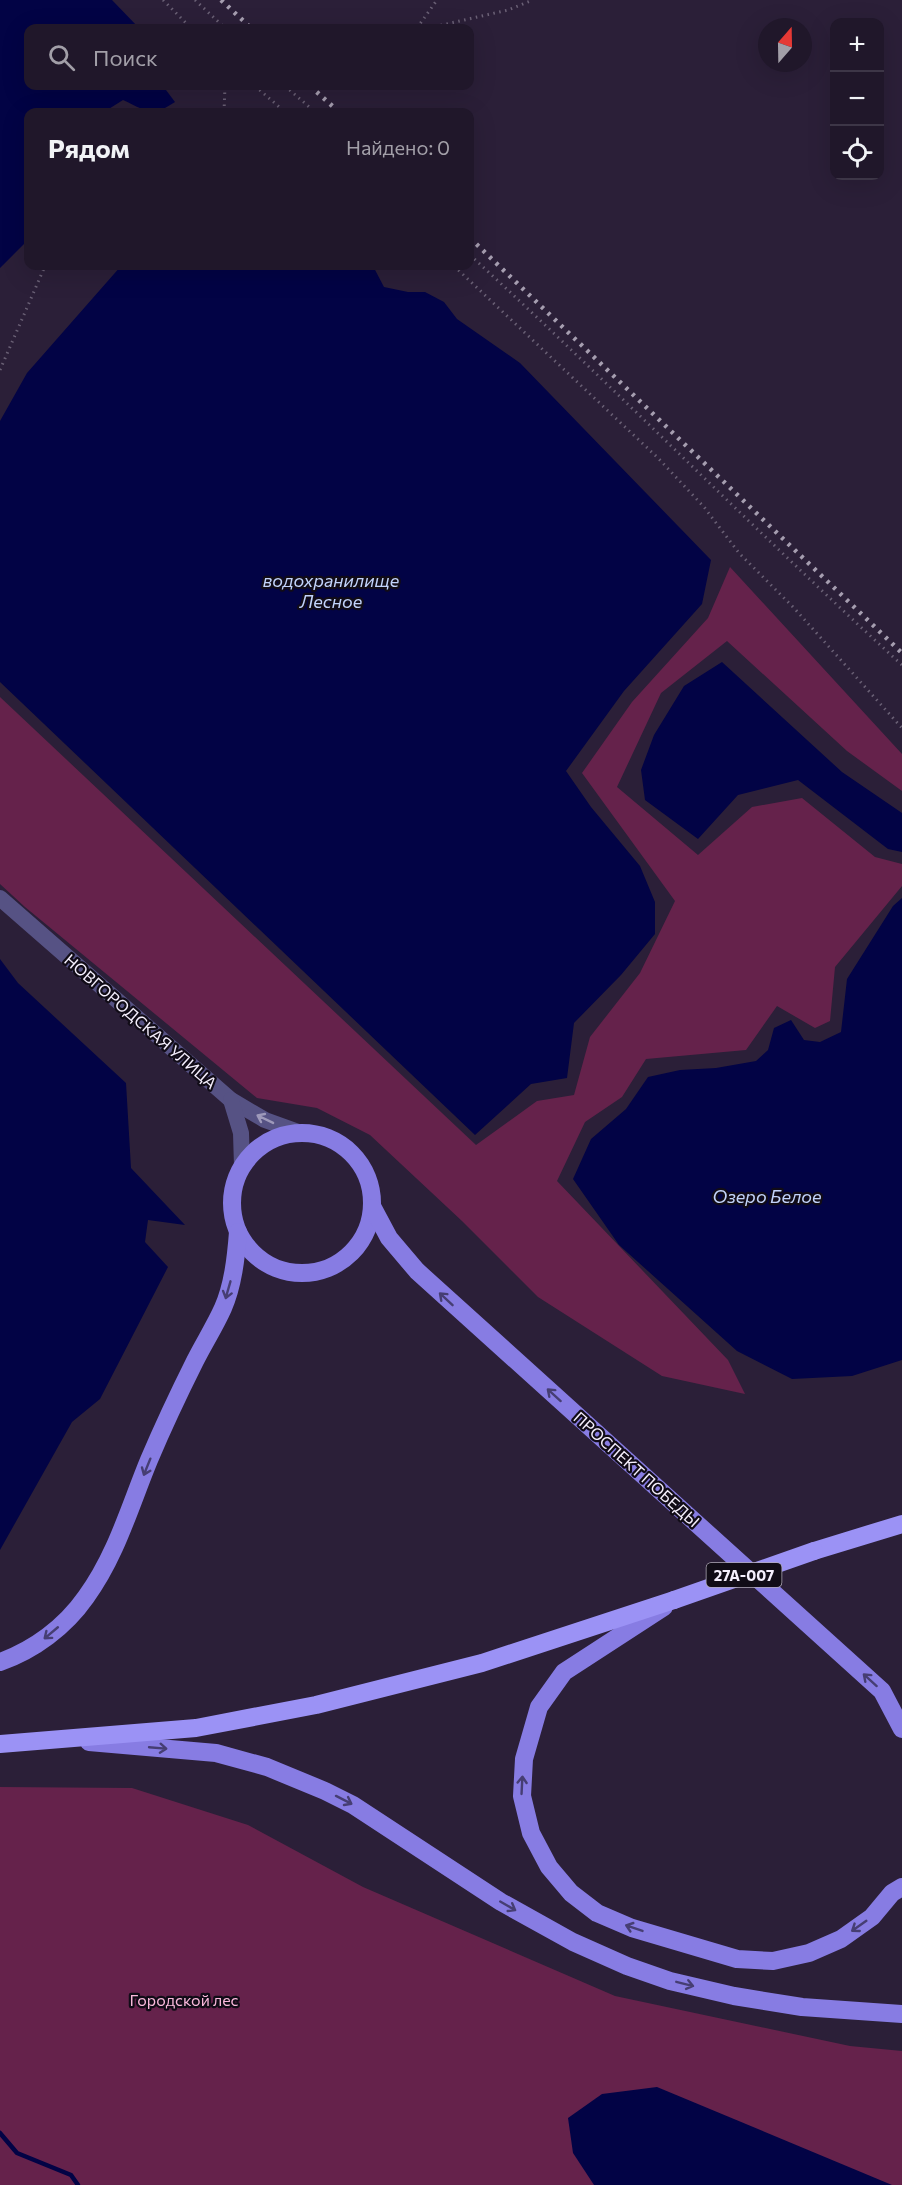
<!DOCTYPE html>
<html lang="ru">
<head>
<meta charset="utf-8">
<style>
  body { margin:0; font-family:Commissioner,sans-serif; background:#282032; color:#f1f3f6 }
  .controls { position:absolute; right:18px; top:18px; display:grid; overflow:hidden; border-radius:12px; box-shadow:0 6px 24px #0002 }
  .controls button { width:54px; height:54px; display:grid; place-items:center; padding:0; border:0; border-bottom:2px solid #3d3647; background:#20172a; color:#f1f3f6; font:30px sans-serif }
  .compass { position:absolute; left:758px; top:18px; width:54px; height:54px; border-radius:50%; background:#20172a; box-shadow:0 6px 24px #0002; rotate:20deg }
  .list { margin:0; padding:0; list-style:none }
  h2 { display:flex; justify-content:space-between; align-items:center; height:78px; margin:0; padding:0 24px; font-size:26px }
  h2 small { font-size:20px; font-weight:400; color:#a29fa8 }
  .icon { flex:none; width:33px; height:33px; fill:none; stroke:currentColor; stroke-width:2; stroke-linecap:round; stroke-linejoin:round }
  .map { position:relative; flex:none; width:902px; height:2185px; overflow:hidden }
  .search { position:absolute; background:#20172a; box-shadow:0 6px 24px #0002; left:24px; top:24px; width:450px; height:66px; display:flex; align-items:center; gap:15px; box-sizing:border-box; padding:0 21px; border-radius:12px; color:#a29fa8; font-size:22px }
  .panel { position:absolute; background:#20172a; box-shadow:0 6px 24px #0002; left:24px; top:108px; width:450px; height:162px; border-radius:12px }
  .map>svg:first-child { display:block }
  .green { fill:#65224b }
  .water { fill:#020345 }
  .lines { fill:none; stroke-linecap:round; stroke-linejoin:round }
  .stream { stroke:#020345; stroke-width:4.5 }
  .path { stroke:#6a6075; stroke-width:3; stroke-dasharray:1.5 4.5; stroke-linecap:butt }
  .minor { stroke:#565284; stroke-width:16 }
  .major { stroke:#877ce3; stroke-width:18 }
  .highway { stroke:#9b92f5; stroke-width:18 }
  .rail { stroke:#a69eb0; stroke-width:4.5; stroke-dasharray:3 6; stroke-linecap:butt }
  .highway-bridge { stroke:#9b92f5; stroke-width:18 }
  .oneway { stroke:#9e99ba }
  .oneway2 { stroke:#463e73 }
  .labels { text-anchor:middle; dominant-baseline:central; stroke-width:4.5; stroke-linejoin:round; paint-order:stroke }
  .shield { fill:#110c17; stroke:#b1abb8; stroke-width:1.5 }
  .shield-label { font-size:15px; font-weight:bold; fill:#f5effd }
  .street-label { font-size:16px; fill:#f5effd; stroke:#110c17 }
  .park-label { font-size:16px; fill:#fab8db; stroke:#110c17 }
  .water-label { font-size:18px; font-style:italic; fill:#c2d3fb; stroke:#110c17 }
</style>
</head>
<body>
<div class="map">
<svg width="902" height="2185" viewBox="0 0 902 2185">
  <rect width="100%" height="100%" fill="#2b1f38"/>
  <!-- green -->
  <g class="green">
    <polygon points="730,567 902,754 902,791 847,751 727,641 661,693 617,787 698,855 752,807 802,798 875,857 902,864 902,886 835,967 830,1021 815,1028 777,1006 746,1050 646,1059 622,1097 585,1122 557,1181 728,1360 745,1394 662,1376 538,1297 462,1221 370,1135 317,1108 257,1098 25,907 0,884 0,697 476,1145 537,1101 574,1095 590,1037 640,973 675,901 582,773 632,702 708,618"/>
    <polygon points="0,1787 132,1788 248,1825 363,1887 615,1996 850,2046 902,2051 902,2185 0,2185"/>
  </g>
  <!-- water -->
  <g class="water">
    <path d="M0,0h112l27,28h-111v58h135l12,16c-24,16 -28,9 -52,-2l-19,12h-76v128l-28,28z"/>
    <polygon points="121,266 373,266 384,287 408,292 425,292 444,302 457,319 520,363 711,560 702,604 624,691 566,771 591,807 640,866 655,902 655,934 621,975 574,1023 567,1078 531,1084 475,1135 0,682 0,421 27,373"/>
    <polygon points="722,662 842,772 902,813 902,852 888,849 798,780 738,795 698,839 645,800 641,770 654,735 684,686"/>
    <polygon points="902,898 902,1360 852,1376 792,1379 737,1351 619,1245 573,1179 591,1139 626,1109 648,1077 680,1070 716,1068 756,1061 768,1050 774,1028 791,1020 804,1040 820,1042 841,1032 847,979 893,906"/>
    <polygon points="0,959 18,983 126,1083 131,1168 185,1225 148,1220 145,1242 168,1267 100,1399 72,1422 0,1550"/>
    <polygon points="657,2087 892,2185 594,2185 573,2153 568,2118 602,2094"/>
  </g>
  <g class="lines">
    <!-- stream -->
    <polyline class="stream" points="0,2133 17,2153 71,2175 78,2185"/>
    <!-- path -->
    <g class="path">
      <polyline points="163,0 191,28"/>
      <polyline points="195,0 225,28"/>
      <polyline points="417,28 437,0"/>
      <polyline points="429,28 508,10 533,0"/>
      <polyline points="255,86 285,112"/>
      <polyline points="285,86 315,112"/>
      <polyline points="224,112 225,86"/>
      <path d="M470,255c146,134 285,276 432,410"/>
      <polyline points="454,266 658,458 704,507 739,553 794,608 902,728"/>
      <polyline points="0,370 45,266"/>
    </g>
    <!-- minor -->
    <g class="minor">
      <polyline points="0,898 231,1100 265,1120 301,1133"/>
      <polyline points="231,1100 241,1133 242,1166"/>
    </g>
    <!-- major -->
    <g class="major">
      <circle cx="302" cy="1203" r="70"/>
      <polyline points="373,1208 389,1238 417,1271 882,1691 902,1729"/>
      <polyline points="664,1607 564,1672 539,1707 524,1759 522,1796 531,1833 549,1867 571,1893 597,1913 632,1928 737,1959 773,1961 809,1953 841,1939 872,1917 892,1893 902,1887"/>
      <path d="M0,1662c34,-12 65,-35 86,-65 30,-41 44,-91 63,-137 14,-33 30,-67 46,-99 9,-18 20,-35 28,-53 10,-23 13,-50 15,-76"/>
      <polyline points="89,1742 216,1753 267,1767 325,1791 353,1805 501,1902 573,1942 627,1966 670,1981 734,1996 802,2007 902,2014"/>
    </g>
    <!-- highway -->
    <g class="highway">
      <polyline points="814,1551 902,1524"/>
      <polyline points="0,1744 196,1728 316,1705 482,1663 674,1600"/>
    </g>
    <!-- rail -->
    <g class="rail">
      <polyline points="221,0 251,28"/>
      <polyline points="310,86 339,112"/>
      <polyline points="470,238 902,653"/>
    </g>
    <!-- highway-bridge -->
    <polyline class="highway-bridge" points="674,1600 814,1551"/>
  </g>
  <!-- one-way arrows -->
  <defs><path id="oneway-shaft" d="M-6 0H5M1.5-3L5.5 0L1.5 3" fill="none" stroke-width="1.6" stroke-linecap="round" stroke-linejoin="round" transform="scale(1.5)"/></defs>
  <use class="oneway" href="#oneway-shaft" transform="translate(265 1119) rotate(-154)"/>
  <g class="oneway2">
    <use href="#oneway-shaft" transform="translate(228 1290) rotate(106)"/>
    <use href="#oneway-shaft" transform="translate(446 1299) rotate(-137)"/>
    <use href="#oneway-shaft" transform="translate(554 1395) rotate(-138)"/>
    <use href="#oneway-shaft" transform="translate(147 1467) rotate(112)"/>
    <use href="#oneway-shaft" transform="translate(51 1633) rotate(140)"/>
    <use href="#oneway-shaft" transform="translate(870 1680) rotate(-138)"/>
    <use href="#oneway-shaft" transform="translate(158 1748) rotate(5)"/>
    <use href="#oneway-shaft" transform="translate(522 1785) rotate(-87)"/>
    <use href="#oneway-shaft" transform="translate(344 1800) rotate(27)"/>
    <use href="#oneway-shaft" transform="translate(508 1906) rotate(30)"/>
    <use href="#oneway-shaft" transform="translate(859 1926) rotate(145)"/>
    <use href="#oneway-shaft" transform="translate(634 1928) rotate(-161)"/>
    <use href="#oneway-shaft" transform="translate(685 1984) rotate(14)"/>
  </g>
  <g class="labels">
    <!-- shield labels -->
    <rect class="shield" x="706.5" y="1563" width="75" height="24" rx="4.5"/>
    <g class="shield-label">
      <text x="744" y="1575">27А-007</text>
    </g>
    <!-- street labels -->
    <g class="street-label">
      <text transform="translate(141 1021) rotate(41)">НОВГОРОДСКАЯ УЛИЦА</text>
      <text transform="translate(637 1469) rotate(42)">ПРОСПЕКТ ПОБЕДЫ</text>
    </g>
    <!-- park labels -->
    <g class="park-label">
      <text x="184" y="1999">Городской лес</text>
    </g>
    <!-- water labels -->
    <g class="water-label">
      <text x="331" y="580">водохранилище<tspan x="331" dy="21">Лесное</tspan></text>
      <text x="767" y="1196">Озеро Белое</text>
    </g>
  </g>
</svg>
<div class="controls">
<button>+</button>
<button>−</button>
<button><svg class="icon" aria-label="locate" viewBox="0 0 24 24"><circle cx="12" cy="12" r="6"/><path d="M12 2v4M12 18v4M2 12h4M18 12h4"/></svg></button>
</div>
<svg class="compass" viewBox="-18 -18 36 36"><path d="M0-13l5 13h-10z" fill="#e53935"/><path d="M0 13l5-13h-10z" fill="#a29fa8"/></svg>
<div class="search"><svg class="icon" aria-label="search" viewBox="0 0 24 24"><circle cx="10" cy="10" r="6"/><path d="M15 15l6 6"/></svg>Поиск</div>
<section class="panel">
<h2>Рядом<small>Найдено: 0</small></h2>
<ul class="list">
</ul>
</section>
</div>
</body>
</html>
